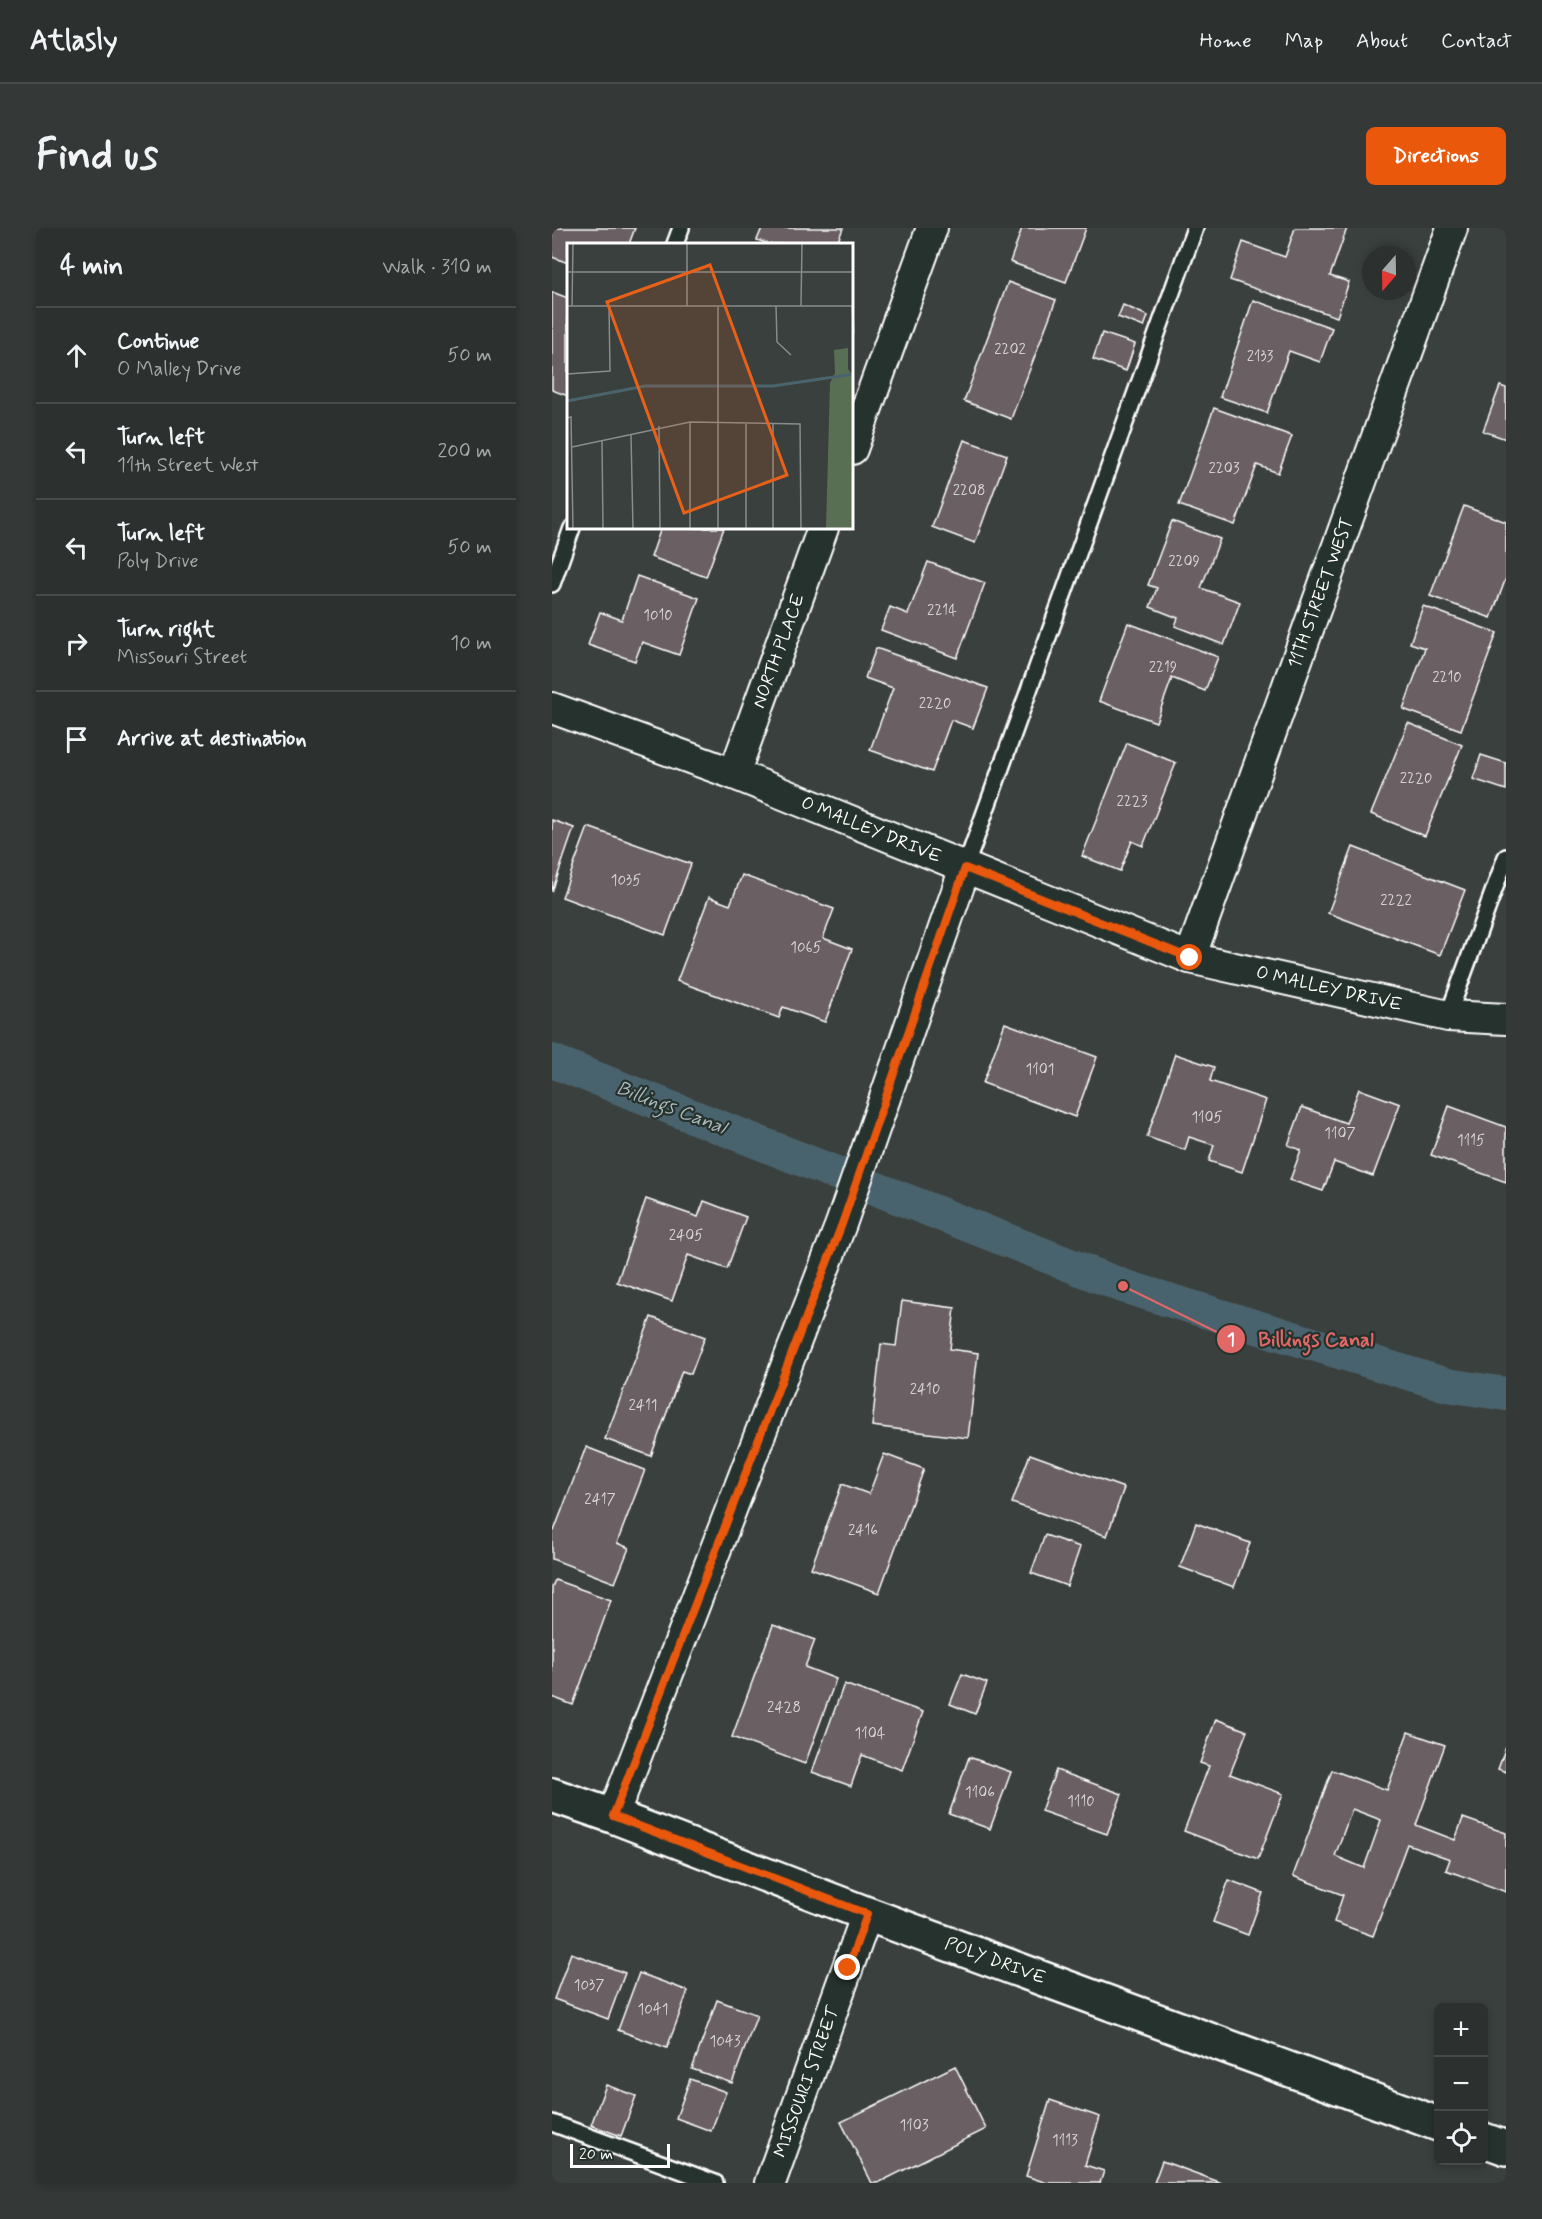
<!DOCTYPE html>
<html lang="en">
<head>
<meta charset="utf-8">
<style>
  body { margin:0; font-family:Mynerve,sans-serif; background:#343836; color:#f1f3f6 }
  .controls { position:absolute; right:18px; bottom:18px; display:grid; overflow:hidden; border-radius:9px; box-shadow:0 3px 9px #0003 }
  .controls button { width:54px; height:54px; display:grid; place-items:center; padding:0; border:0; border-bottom:2px solid #484b4a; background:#2c302e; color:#f1f3f6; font:30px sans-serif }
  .compass { position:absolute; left:810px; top:18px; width:54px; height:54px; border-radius:50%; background:#2c302e; box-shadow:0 3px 9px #0003; rotate:200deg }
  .scale { position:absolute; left:18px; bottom:15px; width:100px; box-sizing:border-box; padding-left:6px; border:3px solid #fff; border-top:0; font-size:16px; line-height:21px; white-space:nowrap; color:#fff; -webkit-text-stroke:4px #26332d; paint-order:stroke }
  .stop { position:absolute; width:18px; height:18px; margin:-14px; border:4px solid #ea580c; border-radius:50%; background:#fff }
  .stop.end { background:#ea580c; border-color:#fff; box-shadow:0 2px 6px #0008 }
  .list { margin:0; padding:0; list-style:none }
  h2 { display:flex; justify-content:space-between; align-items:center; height:78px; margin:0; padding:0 24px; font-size:26px }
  h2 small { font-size:20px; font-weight:400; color:#a6a9aa }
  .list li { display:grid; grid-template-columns:39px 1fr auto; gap:18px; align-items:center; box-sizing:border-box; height:96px; padding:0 24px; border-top:2px solid #484b4a }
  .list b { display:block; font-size:22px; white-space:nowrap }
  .list p { margin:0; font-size:20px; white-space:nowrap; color:#a6a9aa }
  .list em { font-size:20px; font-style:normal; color:#a6a9aa }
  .icon { flex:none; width:33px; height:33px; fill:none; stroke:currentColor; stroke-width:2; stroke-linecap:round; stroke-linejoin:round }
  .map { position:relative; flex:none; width:954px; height:1955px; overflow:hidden; border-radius:9px }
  header { display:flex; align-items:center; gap:36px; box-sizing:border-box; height:84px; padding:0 30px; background:#2c302e; border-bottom:2px solid #484b4a }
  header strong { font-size:28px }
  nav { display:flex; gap:33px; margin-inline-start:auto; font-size:21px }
  .intro { display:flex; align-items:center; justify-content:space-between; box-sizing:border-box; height:144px; padding:0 36px }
  h1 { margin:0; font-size:42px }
  .button { padding:15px 27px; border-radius:9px; background:#ea580c; color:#fff; font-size:21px; font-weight:700 }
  main { display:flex; gap:36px; padding:0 36px }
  aside { flex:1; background:#2c302e; border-radius:9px; box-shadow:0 3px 9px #0003 }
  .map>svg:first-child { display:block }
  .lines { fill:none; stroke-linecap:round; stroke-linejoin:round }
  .canal { stroke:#4a646e; stroke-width:34 }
  .building { fill:#6a5f63; stroke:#fff; stroke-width:1.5; fill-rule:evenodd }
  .service-casing { stroke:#fff; stroke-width:20 }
  .minor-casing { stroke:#fff; stroke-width:34 }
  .tertiary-casing { stroke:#fff; stroke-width:38 }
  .service { stroke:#26332d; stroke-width:15 }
  .minor { stroke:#26332d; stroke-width:30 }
  .tertiary { stroke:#26332d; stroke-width:33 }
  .route { stroke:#ea580c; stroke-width:8 }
  .labels { text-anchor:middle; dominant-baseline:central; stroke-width:4.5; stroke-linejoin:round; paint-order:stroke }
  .number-label { font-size:15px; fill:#dad7d8 }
  .street-label { font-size:18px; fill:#fff; stroke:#26332d }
  .water-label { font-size:20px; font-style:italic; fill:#aeb9be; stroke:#26332d }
  .inset-river { fill:none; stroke:#4a646e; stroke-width:3 }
  .inset-road { fill:none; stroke:#898c8b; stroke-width:1.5 }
  .view { fill:#e96118; fill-opacity:0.15; stroke:#e96118; stroke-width:3 }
  .inset-edge { fill:none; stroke:#fff; stroke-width:3 }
  .leader { fill:none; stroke:#e26868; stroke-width:2 }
  .callout-dot { fill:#e26868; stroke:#26332d; stroke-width:2 }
  .mark-label { font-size:18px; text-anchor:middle; font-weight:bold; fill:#fff }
  .callout-label { font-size:20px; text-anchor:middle; font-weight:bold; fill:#e26868; stroke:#26332d; stroke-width:4.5; stroke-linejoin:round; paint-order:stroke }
</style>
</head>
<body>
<header>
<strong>Atlasly</strong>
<nav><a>Home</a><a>Map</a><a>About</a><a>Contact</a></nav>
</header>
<div class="intro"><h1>Find us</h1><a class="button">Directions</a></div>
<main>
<aside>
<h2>4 min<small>Walk · 310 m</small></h2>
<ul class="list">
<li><svg class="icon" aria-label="ahead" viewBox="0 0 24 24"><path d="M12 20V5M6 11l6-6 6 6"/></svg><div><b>Continue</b><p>O Malley Drive</p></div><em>50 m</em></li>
<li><svg class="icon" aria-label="left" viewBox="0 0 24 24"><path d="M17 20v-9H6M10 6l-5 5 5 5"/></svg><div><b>Turn left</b><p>11th Street West</p></div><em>200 m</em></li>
<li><svg class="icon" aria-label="left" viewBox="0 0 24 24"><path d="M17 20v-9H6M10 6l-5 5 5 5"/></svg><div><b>Turn left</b><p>Poly Drive</p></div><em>50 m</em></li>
<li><svg class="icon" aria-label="right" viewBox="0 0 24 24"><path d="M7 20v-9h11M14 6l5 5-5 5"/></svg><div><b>Turn right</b><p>Missouri Street</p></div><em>10 m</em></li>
<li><svg class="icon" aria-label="arrive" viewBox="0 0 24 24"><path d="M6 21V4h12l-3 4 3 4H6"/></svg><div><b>Arrive at destination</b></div></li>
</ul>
</aside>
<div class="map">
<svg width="954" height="1955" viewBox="0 0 954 1955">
  <rect width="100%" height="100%" fill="#3a403d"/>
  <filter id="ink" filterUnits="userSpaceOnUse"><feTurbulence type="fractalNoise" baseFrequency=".0167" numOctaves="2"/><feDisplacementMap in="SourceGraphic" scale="12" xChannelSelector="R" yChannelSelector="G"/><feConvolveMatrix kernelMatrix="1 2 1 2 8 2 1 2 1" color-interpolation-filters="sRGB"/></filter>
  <g filter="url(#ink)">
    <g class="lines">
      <!-- canal -->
      <polyline class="canal" points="0,833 571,1058 895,1157 954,1166"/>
    </g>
    <!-- building -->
    <g class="building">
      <polygon points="0,0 83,0 77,16 16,16 16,35 0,29"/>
      <polygon points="210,0 291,0 285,16 217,16 205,12"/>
      <polygon points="470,0 534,0 514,54 458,34"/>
      <polygon points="743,0 795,0 778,48 797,54 785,89 678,52 691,14 733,29"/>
      <polygon points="456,54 504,72 459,191 412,173"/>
      <polygon points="0,64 16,70 16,168 0,162"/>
      <polygon points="701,72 780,100 768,134 737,123 715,185 668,169"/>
      <polygon points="571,77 596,88 592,99 566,89"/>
      <polygon points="550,105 583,116 574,143 541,131"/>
      <polygon points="948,158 954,160 954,211 931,203"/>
      <polygon points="662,180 740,208 726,245 705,237 683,297 627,277"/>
      <polygon points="412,212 455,227 423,315 380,299"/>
      <polygon points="912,278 954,294 954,350 939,390 878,368"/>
      <polygon points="620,293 668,311 649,360 688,374 672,417 623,398 626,390 598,379 605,360 596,357"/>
      <polygon points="109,300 172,300 154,349 99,329"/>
      <polygon points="376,334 433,355 405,430 329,402 338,379 356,386"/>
      <polygon points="85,348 147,370 127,427 90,414 83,433 36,417 48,384 70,392"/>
      <polygon points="871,378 945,405 909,502 851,481 873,420 858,415"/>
      <polygon points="576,395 666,429 653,463 620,450 604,494 547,473"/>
      <polygon points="324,420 436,460 421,500 399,492 380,544 318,522 341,460 313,450"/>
      <polygon points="856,495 910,517 873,608 819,586"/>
      <polygon points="575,515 624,535 591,618 580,613 568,643 530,628"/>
      <polygon points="929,527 954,535 954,562 921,551"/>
      <polygon points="0,592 22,600 0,664"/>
      <polygon points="36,599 139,636 113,707 10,669"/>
      <polygon points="801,619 913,662 888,727 776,685"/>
      <polygon points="190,647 282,681 271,710 300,721 273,794 231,779 227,790 125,753 157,669 178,677"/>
      <polygon points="453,795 545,829 523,889 431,855"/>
      <polygon points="623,826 662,839 658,853 714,872 690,944 657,933 662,917 637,909 633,922 595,909"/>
      <polygon points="807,861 848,876 821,948 782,934 771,963 738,952 749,922 736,917 750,879 794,895"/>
      <polygon points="897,878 954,899 954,954 879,927"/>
      <polygon points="94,971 146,989 152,973 194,989 175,1041 136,1027 120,1073 65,1054"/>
      <polygon points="350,1073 403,1080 398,1121 426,1125 416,1210 320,1198 329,1116 344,1118"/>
      <polygon points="99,1089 153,1109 139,1146 130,1143 99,1228 53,1211"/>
      <polygon points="34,1219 93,1242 65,1315 77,1320 63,1355 0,1331 0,1302 2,1303"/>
      <polygon points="332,1226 372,1241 327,1365 259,1340 290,1256 317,1266"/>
      <polygon points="478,1226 572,1260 555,1308 460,1275"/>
      <polygon points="644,1295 698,1315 682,1359 628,1339"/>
      <polygon points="493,1307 528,1319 515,1358 479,1345"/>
      <polygon points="3,1352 59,1372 21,1477 0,1469 0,1359"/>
      <polygon points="221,1397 263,1412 253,1439 284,1451 253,1536 180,1509"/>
      <polygon points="410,1446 435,1455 423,1486 398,1476"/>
      <polygon points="292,1456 371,1484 350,1542 310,1527 299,1558 260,1544"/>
      <polygon points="664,1491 695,1503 678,1546 731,1566 706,1631 632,1603 657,1538 648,1535"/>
      <path d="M856,1504l37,13 -29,80 39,15 8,-22 43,15v59l-60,-22 4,-11 -43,-15 -34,92 -39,-14 9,-27 -50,-19 39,-106 55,20zM800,1581l29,11 -17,48 -29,-12z"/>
      <polygon points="954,1519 954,1544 946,1541"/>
      <polygon points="417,1529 459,1544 438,1601 397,1586"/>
      <polygon points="504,1542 570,1566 555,1606 489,1583"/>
      <polygon points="677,1652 711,1665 696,1707 661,1694"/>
      <polygon points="19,1725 73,1745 56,1791 2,1771"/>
      <polygon points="87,1745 136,1763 115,1820 66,1802"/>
      <polygon points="165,1772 205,1787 180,1855 140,1841"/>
      <polygon points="403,1838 434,1901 326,1955 320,1955 289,1894"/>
      <polygon points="138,1851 174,1864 159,1903 124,1890"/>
      <polygon points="54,1857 84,1868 69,1908 39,1897"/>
      <polygon points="498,1872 548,1889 533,1937 552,1943 548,1955 495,1955 474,1948"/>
      <polygon points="610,1933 670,1955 602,1955"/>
    </g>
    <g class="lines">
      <defs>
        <g id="service">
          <polyline points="123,16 129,0"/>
          <polyline points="0,356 20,300"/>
          <polyline points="413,640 643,0"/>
          <polyline points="896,788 954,629"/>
          <polyline points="0,1895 163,1955"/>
        </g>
        <g id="minor">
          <polyline points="300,221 380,0"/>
          <polyline points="0,480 182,546 638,730 896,788 954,791"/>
          <polyline points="182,546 271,300"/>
          <polyline points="638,730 900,0"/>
          <polyline points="61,1588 289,996 413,640"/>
          <polyline points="218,1955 315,1686"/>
        </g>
        <g id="tertiary">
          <polyline points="0,1567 61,1588 315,1686 886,1896"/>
          <polyline points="932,1912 954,1920"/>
        </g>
      </defs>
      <!-- service casing -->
      <use href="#service" class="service-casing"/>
      <!-- minor casing -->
      <use href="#minor" class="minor-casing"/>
      <!-- tertiary casing -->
      <use href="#tertiary" class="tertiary-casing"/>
      <!-- service -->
      <use href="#service" class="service"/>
      <!-- minor -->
      <use href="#minor" class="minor"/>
      <!-- tertiary -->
      <use href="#tertiary" class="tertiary"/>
    </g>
  </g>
  <g class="lines" filter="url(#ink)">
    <!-- route -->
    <polyline class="route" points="296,1740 315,1686 61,1588 290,996 413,640 638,730"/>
  </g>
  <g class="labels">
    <!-- number labels -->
    <g class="number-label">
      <text x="458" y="122">2202</text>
      <text x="708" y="129">2133</text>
      <text x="672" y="241">2203</text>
      <text x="417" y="263">2208</text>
      <text x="632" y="334">2209</text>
      <text x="390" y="383">2214</text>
      <text x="106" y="388">1010</text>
      <text x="611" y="440">2219</text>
      <text x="895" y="450">2210</text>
      <text x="383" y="476">2220</text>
      <text x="864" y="551">2220</text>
      <text x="580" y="574">2223</text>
      <text x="74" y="653">1035</text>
      <text x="844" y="673">2222</text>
      <text x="254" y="720">1065</text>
      <text x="488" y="842">1101</text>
      <text x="655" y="890">1105</text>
      <text x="788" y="906">1107</text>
      <text x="919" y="913">1115</text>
      <text x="134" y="1008">2405</text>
      <text x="373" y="1162">2410</text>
      <text x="91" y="1178">2411</text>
      <text x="48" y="1272">2417</text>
      <text x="311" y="1303">2416</text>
      <text x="232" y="1480">2428</text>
      <text x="318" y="1506">1104</text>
      <text x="428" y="1565">1106</text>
      <text x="529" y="1574">1110</text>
      <text x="37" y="1758">1037</text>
      <text x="101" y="1782">1041</text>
      <text x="173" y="1814">1043</text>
      <text x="362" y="1898">1103</text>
      <text x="513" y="1913">1113</text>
    </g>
    <!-- street labels -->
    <g class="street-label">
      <text transform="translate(769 365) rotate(-70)">11TH STREET WEST</text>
      <text transform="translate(227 423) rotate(-70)">NORTH PLACE</text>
      <text transform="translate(319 602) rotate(22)">O MALLEY DRIVE</text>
      <text transform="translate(777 761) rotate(13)">O MALLEY DRIVE</text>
      <text transform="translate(443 1733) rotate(20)">POLY DRIVE</text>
      <text transform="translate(255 1854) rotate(-70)">MISSOURI STREET</text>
    </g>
    <!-- water labels -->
    <g class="water-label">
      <text transform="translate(119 880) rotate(21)">Billings Canal</text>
    </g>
  </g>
  <!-- overview -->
  <g transform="translate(15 15)">
    <rect width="286" height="286" fill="#3a403d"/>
    <path d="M281,105v21l6,9 -1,151h-27l4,-146 5,-10 -1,-23z" fill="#596f53"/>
    <path class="inset-river" d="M0,158l78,-15h128l81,-12"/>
    <path class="inset-road" d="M120,0v63M0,29h287M0,63h287M5,63l1,-63M209,63l1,36 14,13M234,63l1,-63M285,63l2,27M0,131l43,-3 -1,-65M0,175l4,-1 2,112M123,179v107M179,181v105M206,181v105M92,183l1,103M64,192l2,94M35,198l1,88M5,204l118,-25 110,2 1,105M151,286v-222"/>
    <path class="view" d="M143,22l77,210 -103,38 -77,-211z"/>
    <rect width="286" height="286" class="inset-edge"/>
  </g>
  <!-- callouts -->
  <path class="leader" d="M571 1058L679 1111"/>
  <g class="callout-dot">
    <circle cx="571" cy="1058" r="6"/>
    <circle cx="679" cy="1111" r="15"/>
  </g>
  <g class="mark-label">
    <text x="679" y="1117">1</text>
  </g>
  <g class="callout-label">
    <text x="764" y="1118">Billings Canal</text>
  </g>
</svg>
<div class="controls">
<button>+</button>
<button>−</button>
<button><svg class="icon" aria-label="locate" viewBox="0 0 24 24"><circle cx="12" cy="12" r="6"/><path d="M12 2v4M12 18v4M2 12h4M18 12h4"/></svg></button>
</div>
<svg class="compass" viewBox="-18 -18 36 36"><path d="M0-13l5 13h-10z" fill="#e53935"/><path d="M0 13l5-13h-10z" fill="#a6a9aa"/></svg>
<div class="scale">20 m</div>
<div class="stop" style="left:638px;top:730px"></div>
<div class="stop end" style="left:296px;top:1740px"></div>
</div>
</main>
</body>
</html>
